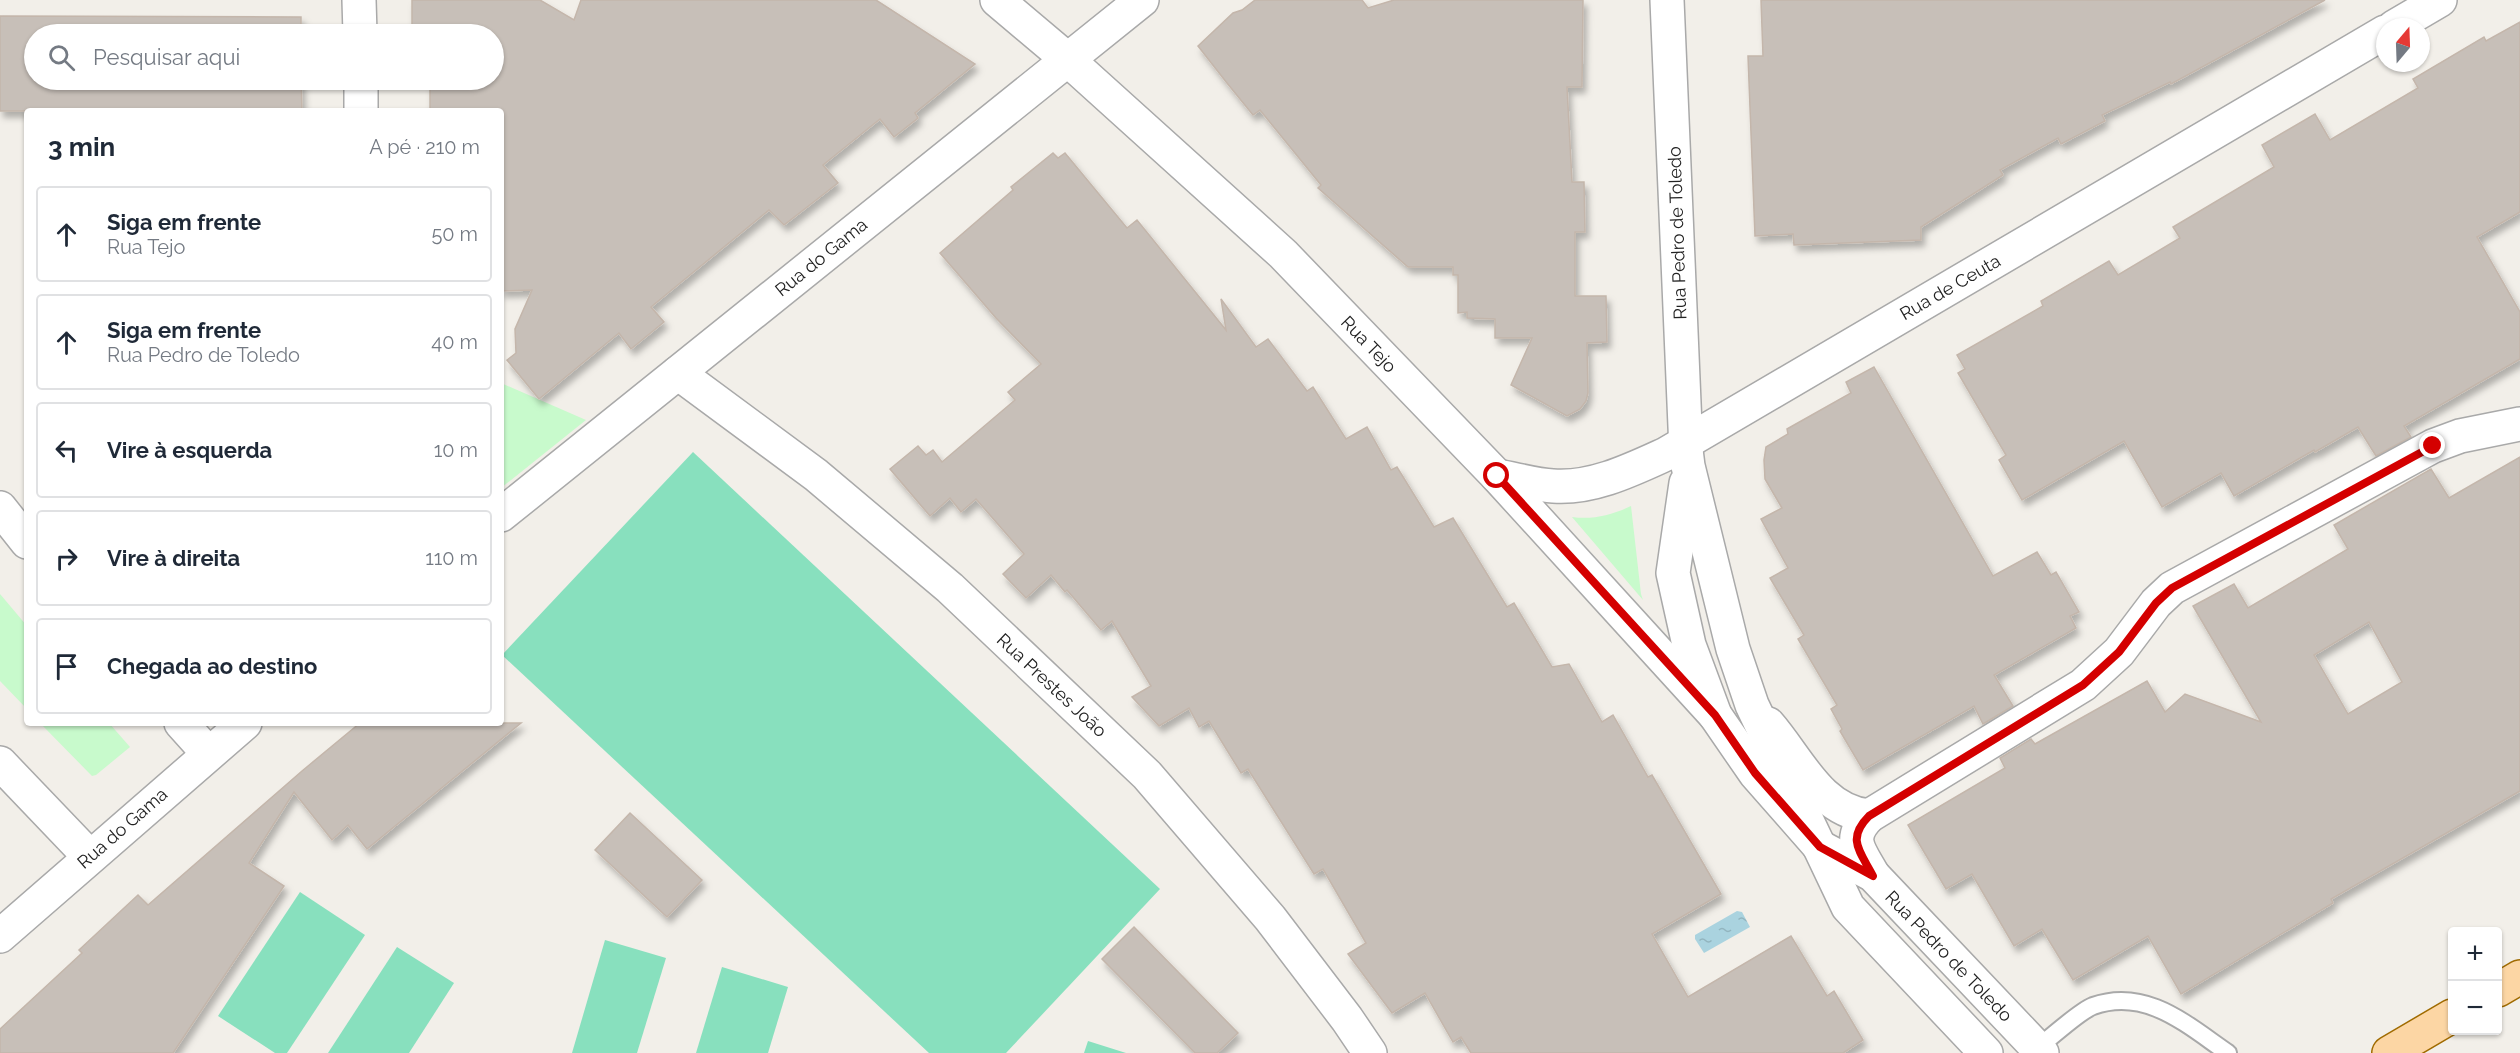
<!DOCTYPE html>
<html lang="pt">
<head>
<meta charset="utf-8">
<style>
  body { margin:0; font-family:Raleway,sans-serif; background:#f2f2f3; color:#1f2937 }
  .controls { position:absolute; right:18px; bottom:18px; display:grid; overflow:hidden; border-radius:6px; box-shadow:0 2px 4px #0004 }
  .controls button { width:54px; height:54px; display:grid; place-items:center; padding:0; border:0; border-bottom:2px solid #e0e1e3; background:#fff; color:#1f2937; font:30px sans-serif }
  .compass { position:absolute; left:2376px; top:18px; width:54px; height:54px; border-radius:50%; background:#fff; box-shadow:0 2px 4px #0004; rotate:19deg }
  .stop { position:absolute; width:18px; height:18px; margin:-14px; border:4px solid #d40000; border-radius:50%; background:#fff }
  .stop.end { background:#d40000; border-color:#fff; box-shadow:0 2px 6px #0008 }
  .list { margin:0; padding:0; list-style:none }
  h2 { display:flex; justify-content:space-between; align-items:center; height:78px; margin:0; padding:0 24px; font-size:26px }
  h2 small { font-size:20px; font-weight:400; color:#747a83 }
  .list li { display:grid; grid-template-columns:39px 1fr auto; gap:18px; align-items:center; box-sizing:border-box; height:96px; margin:0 12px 12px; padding:0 12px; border:2px solid #e0e1e3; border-radius:6px }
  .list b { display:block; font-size:22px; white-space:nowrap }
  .list p { margin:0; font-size:20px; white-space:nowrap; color:#747a83 }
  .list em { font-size:20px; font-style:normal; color:#747a83 }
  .icon { flex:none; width:33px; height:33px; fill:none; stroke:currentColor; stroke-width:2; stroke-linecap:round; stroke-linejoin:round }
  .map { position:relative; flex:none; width:2520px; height:1053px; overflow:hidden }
  .search { position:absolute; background:#fff; box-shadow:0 2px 4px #0004; left:24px; top:24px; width:480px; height:66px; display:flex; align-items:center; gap:15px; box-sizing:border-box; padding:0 21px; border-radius:33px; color:#747a83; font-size:22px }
  .panel { position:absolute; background:#fff; box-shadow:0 2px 4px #0004; left:24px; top:108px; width:480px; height:618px; border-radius:6px }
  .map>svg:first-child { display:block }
  .park { fill:#c8facc }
  .pitch { fill:#88e0be }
  .water { fill:url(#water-ripples) }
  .building { fill:#c7bfb8; stroke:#c4b6ab; stroke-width:1.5; fill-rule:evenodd; filter:url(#shadow) }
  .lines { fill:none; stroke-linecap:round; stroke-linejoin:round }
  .service-casing { stroke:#a9a9a9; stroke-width:20 }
  .minor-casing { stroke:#a9a9a9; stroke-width:36 }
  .tertiary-casing { stroke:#a9a9a9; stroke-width:36 }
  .primary-casing { stroke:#a06b00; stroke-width:36 }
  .service { stroke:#fff; stroke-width:16 }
  .minor { stroke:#fff; stroke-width:33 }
  .tertiary { stroke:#fff; stroke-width:33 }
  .primary { stroke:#fcd6a4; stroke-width:33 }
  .route { stroke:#d40000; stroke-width:8 }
  .labels { text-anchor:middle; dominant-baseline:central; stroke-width:4.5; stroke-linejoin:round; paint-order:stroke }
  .street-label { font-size:18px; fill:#222; stroke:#fff }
</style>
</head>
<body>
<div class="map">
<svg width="2520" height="1053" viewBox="0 0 2520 1053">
  <defs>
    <pattern id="water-ripples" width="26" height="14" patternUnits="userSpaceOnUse" patternTransform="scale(1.5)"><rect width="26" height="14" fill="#aad3df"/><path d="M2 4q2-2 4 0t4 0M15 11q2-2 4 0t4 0" fill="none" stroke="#92b5bf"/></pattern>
    <filter id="shadow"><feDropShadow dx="3.5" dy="6" stdDeviation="3" flood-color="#0004"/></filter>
  </defs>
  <rect width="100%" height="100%" fill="#f2efe9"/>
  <!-- park -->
  <g class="park">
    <polygon points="501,383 586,420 501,488"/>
    <path d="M1631,506l10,88 2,6 -71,-83c21,3 40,-2 59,-11z"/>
    <polygon points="0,594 27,626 27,709 0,681"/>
    <polygon points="40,723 109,723 130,747 96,775 92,776"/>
  </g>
  <!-- pitch -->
  <g class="pitch">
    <polygon points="693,452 1160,889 1006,1053 929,1053 502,655"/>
    <polygon points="300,892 365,935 287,1053 275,1053 218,1016"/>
    <polygon points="605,940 666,958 637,1053 572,1053"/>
    <polygon points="397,947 454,983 409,1053 328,1053"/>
    <polygon points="722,967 788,987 768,1053 696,1053"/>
    <polygon points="1088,1041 1126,1053 1084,1053"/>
  </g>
  <!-- water -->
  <polygon class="water" points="1737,911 1742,912 1750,927 1704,953 1695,939 1695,935"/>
  <!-- building -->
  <g class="building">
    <polygon points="412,0 540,0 574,20 581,0 876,0 975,64 915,113 918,118 894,137 880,119 823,165 838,183 784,225 769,210 651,307 664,322 631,349 619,333 539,399 507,360 516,353 515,329 532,290 501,291 501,111 430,111 430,80 494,80 494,34 412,34"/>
    <polygon points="1255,0 1362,0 1368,8 1394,0 1583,0 1582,87 1567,87 1572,182 1584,182 1585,232 1575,232 1575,296 1606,296 1607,342 1587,343 1588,393 1586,401 1580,409 1567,416 1511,385 1532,338 1495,338 1495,319 1467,318 1467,312 1458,313 1458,275 1453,275 1453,267 1408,267 1318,188 1321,185 1260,110 1253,115 1227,83 1198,46 1233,13 1242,10"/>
    <polygon points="1761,0 2325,0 2171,84 2170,82 2102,115 2105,121 2061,144 2058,138 2000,170 2003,175 1921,227 1921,240 1794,245 1793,234 1755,236 1748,56 1763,56"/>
    <polygon points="0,16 301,17 301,34 34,34 34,80 301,80 302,111 0,111"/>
    <polygon points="2520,22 2520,212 2477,237 2520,312 2520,359 2404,426 2411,437 2376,456 2358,427 2315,452 2314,450 2234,496 2221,473 2162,507 2124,441 2022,500 1999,460 2006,455 1958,373 1965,369 1957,355 2043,306 2041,301 2109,261 2118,275 2180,238 2173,227 2274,167 2262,145 2315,114 2330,140 2418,88 2413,79 2484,37 2486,41"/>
    <polygon points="1053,153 1058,158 1065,153 1127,228 1137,220 1226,330 1221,299 1256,347 1268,339 1307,391 1313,387 1346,439 1367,427 1391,470 1397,467 1434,527 1453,518 1507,607 1514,603 1552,667 1569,664 1602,722 1613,715 1648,777 1652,775 1721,894 1652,934 1688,997 1791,936 1827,996 1834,991 1863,1040 1843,1053 1471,1053 1461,1037 1453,1042 1425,993 1392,1013 1348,954 1366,943 1323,869 1314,874 1248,769 1241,773 1209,721 1199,727 1189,708 1159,726 1132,697 1151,686 1112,621 1101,630 1067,590 1065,592 1051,575 1026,598 1003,574 1024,554 976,499 961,512 950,498 930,516 890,469 918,446 926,455 933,450 942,462 1015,400 1008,392 1041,364 996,318 940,253 1013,190 1011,187"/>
    <polygon points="1874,367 1993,576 2037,552 2051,575 2056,572 2079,612 2070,616 2076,628 1994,675 2013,706 1983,724 1974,706 1863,770 1840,731 1842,729 1831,709 1837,705 1798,639 1804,635 1770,578 1788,568 1761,519 1782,508 1765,479 1764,460 1766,447 1788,434 1787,429 1851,393 1846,382"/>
    <path d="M2520,457v334l-189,108 2,4 -152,91 -33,-58 -75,44 -31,-51 -28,17 -42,-72 -26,15 -38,-64 97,-57 -5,-10 31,-19 4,5 112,-63 18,31 20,-18 76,28 -68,-116 41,-22 14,24 100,-59 -14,-24 97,-56 18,29zM2369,622l33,60 -54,32 -34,-59z"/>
    <polygon points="360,723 521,723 367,849 348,825 332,840 294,792 249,863 284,886 173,1053 0,1053 0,1029 82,953 79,950 138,895 148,905 302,771"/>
    <polygon points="630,813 702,880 667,917 595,850"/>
    <polygon points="1134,927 1238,1033 1217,1053 1195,1053 1102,959"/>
  </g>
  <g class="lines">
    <defs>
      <path id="service" d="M2037,1048c14,-10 41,-36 56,-42 53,-19 94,19 135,47"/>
      <g id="minor">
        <polyline points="359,0 360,34"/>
        <polyline points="997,0 1067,59 1283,254 1497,476 1715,715"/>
        <polyline points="2394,27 2440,0"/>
        <polyline points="361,80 361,111"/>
        <polyline points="678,373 816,475 950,588 1147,775 1270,918 1347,1019 1370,1053"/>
        <path d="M1497,476c18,3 38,9 56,10 39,3 78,-16 113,-32l719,-422"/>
        <polyline points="0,508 27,542"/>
        <polyline points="501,515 1142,0"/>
        <polyline points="181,723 208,753"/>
        <path d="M1768,724c30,34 51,87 101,92"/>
        <polyline points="0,763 89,856"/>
        <path d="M1873,875c-13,-24 -27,-36 -4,-59l214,-131 36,-33 37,-49 16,-15 261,-142 27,-10 60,-12"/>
        <polyline points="0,936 245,723"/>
      </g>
      <g id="tertiary">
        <polyline points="1667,0 1686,450 1688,466 1733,649 1752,705 1848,907 1986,1053"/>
        <polyline points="1686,483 1673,573 1689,645 1715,715 1755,773 1820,847 1873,875 2042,1053"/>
      </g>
      <g id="primary">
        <polyline points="2498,990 2520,977"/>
        <polyline points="2389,1053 2452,1016"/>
      </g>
    </defs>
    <!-- service casing -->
    <use href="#service" class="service-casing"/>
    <!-- minor casing -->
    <use href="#minor" class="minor-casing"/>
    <!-- tertiary casing -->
    <use href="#tertiary" class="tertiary-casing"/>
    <!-- primary casing -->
    <use href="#primary" class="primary-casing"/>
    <!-- service -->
    <use href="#service" class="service"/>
    <!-- minor -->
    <use href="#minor" class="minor"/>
    <!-- tertiary -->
    <use href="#tertiary" class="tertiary"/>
    <!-- primary -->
    <use href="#primary" class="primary"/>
  </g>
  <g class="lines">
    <!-- route -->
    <path class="route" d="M1497,476l218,239 40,58 65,74 53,29c-13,-25 -27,-37 -4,-60l214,-131 36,-33 37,-49 16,-15 261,-142"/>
  </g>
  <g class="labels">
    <!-- street labels -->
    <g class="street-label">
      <text transform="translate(1677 233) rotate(-92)">Rua Pedro de Toledo</text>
      <text transform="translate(821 257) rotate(-39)">Rua do Gama</text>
      <text transform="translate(1950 287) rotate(-30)">Rua de Ceuta</text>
      <text transform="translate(1369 344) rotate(46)">Rua Tejo</text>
      <text transform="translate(1052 685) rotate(43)">Rua Prestes João</text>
      <text transform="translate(122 828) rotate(-41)">Rua do Gama</text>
      <text transform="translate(1949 956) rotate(46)">Rua Pedro de Toledo</text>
    </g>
  </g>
</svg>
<div class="controls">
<button>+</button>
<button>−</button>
</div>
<svg class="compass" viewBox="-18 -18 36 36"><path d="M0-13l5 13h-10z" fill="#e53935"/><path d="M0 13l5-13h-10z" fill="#747a83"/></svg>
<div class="stop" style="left:1497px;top:476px"></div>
<div class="stop end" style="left:2433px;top:446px"></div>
<div class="search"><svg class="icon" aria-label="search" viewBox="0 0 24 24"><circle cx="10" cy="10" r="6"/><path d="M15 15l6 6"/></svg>Pesquisar aqui</div>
<section class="panel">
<h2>3 min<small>A pé · 210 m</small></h2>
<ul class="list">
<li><svg class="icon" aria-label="ahead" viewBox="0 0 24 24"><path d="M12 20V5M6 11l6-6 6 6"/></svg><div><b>Siga em frente</b><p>Rua Tejo</p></div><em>50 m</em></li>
<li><svg class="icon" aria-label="ahead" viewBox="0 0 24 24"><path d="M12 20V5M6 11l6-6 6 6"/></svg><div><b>Siga em frente</b><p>Rua Pedro de Toledo</p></div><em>40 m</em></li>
<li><svg class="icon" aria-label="left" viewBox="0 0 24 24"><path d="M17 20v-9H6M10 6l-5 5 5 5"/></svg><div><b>Vire à esquerda</b></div><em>10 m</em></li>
<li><svg class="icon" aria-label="right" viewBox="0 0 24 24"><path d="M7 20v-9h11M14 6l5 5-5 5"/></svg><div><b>Vire à direita</b></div><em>110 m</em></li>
<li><svg class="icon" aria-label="arrive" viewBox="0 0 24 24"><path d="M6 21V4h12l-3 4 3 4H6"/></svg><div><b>Chegada ao destino</b></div></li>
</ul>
</section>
</div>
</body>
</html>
